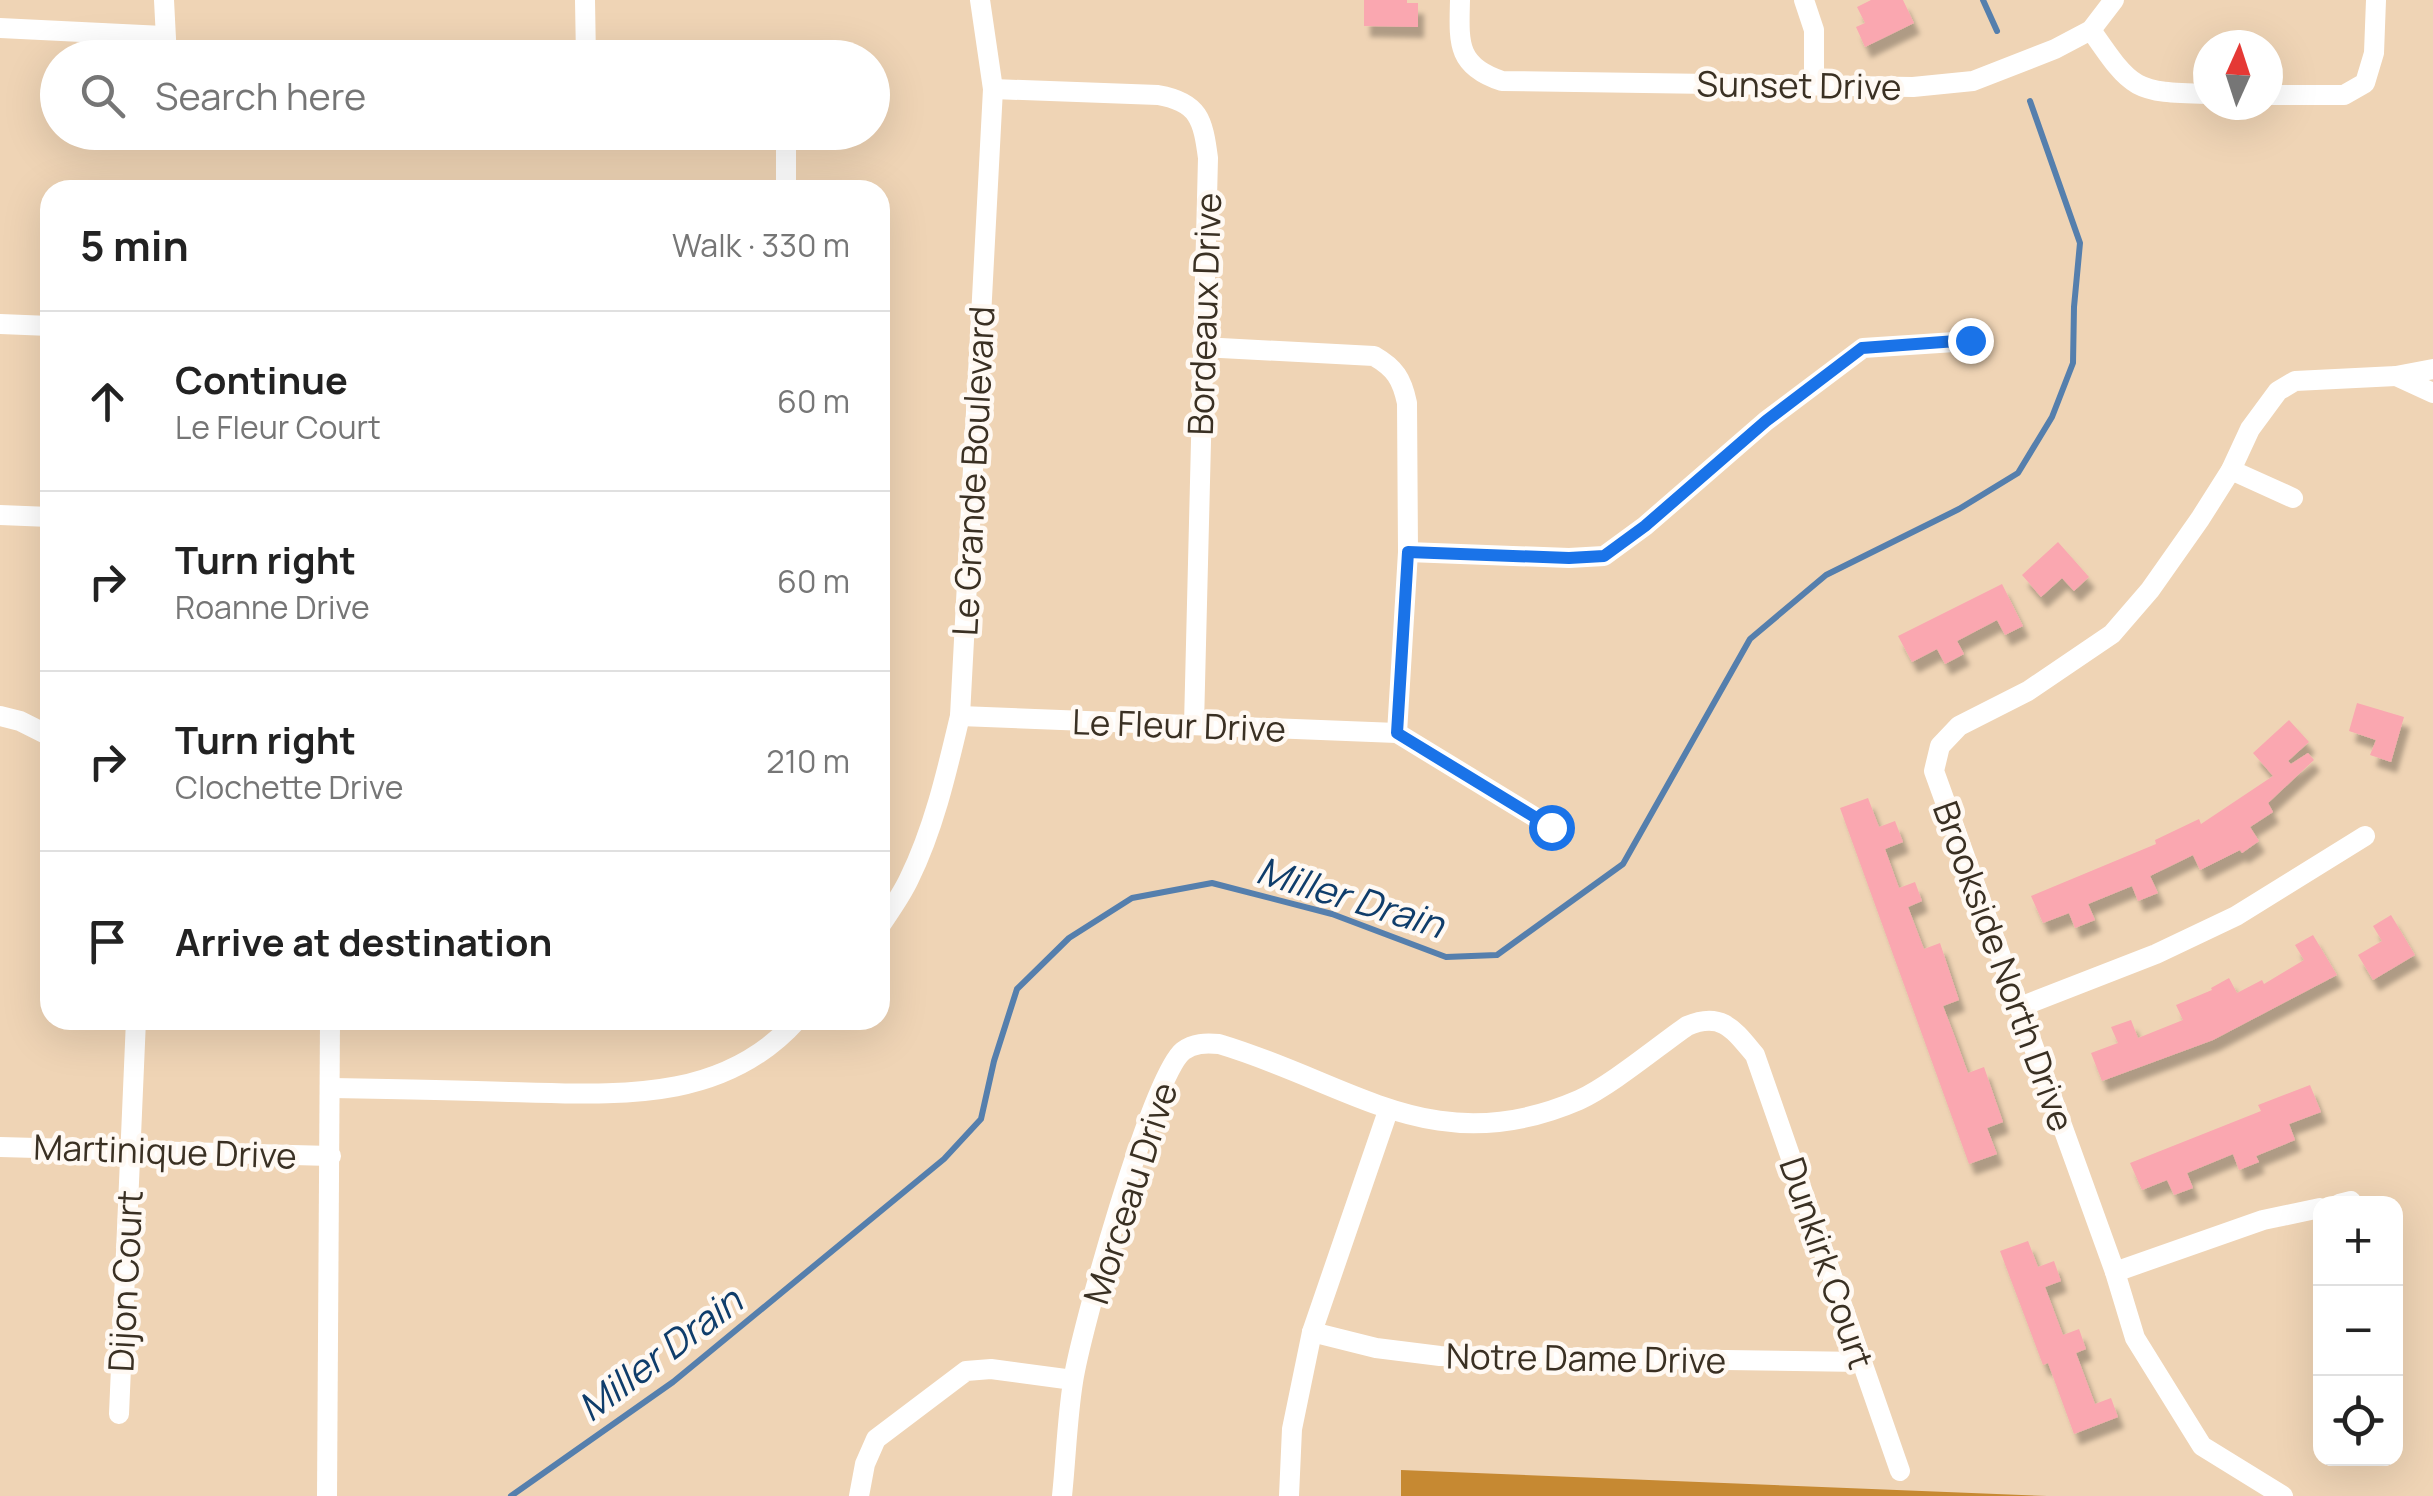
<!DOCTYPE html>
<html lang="en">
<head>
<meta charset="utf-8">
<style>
  body { margin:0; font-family:Manrope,sans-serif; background:#f2f2f2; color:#222 }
  .controls { position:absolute; right:30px; bottom:30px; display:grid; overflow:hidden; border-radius:20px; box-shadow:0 10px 40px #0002 }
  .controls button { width:90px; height:90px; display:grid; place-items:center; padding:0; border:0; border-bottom:2px solid #e0e0e0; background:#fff; color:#222; font:50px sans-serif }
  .compass { position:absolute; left:2193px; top:30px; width:90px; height:90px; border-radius:50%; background:#fff; box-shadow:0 10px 40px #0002; rotate:3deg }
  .stop { position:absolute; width:30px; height:30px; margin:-22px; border:8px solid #1a73e8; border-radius:50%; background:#fff }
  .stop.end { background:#1a73e8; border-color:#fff; box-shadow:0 2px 10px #0008 }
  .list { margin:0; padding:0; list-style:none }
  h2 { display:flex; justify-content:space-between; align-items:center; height:130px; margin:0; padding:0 40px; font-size:42px }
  h2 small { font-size:32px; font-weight:400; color:#767676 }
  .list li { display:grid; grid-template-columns:65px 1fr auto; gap:30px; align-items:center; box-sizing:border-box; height:180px; padding:0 40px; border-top:2px solid #e0e0e0 }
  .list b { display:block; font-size:38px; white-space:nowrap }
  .list p { margin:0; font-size:32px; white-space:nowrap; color:#767676 }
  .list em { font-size:32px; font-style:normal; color:#767676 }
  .icon { flex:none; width:55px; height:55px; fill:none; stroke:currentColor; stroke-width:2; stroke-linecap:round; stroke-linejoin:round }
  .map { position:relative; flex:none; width:2433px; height:1496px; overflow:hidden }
  .search { position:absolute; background:#fff; box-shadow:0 10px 40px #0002; left:40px; top:40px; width:850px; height:110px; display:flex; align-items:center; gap:25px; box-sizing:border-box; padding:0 35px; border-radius:55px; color:#767676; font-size:38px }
  .panel { position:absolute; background:#fff; box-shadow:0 10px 40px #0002; left:40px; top:180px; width:850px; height:850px; border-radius:30px }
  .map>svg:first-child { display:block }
  .forest { fill:#c68932 }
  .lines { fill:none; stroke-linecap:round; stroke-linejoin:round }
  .stream { stroke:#557fad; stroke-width:6 }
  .building { fill:#faa7b0; filter:url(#shadow) }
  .minor { stroke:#fff; stroke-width:20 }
  .route { stroke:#1a73e8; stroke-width:12 }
  .labels { text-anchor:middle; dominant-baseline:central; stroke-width:9; stroke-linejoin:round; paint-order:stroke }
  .street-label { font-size:35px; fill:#3a3023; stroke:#fff9f3 }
  .water-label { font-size:38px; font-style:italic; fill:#0f3d6b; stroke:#fff9f3 }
</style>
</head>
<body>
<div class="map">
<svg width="2433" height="1496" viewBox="0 0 2433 1496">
  <defs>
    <filter id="shadow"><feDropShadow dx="6" dy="11" stdDeviation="2.5" flood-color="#0004"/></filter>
  </defs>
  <rect width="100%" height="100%" fill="#efd4b5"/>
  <!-- forest -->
  <polygon class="forest" points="1401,1470 2047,1496 1401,1496"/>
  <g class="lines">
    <!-- stream -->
    <g class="stream">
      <polyline points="1983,0 1997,31"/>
      <polyline points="511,1496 673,1382 944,1159 981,1119 994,1061 1017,989 1069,938 1132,898 1212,883 1332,914 1446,957 1497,955 1623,864 1750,639 1826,575 1959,509 2018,473 2052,417 2073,363 2074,307 2080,243 2030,101"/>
    </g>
  </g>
  <!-- building -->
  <g class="building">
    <polygon points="1364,0 1407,0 1407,3 1418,3 1418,27 1364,26"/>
    <polygon points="1871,0 1903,0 1914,23 1865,47 1856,27 1865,23 1857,7"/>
    <polygon points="2058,542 2089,577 2074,591 2062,578 2041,597 2022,575"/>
    <polygon points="2002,584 2023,626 2005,635 1997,620 1957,641 1964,654 1945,664 1937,649 1912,662 1898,636"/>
    <polygon points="2357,703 2404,717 2391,762 2370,755 2376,740 2349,731"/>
    <polygon points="2289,720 2309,742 2288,761 2291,764 2308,753 2314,760 2268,803 2273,812 2250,827 2259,841 2242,853 2240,850 2200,870 2193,855 2150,876 2158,893 2138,901 2132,886 2088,904 2095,920 2075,928 2069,913 2043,923 2031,896 2156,844 2155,840 2199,819 2201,824 2273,776 2253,753"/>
    <polygon points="1868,798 1879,827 1895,821 1903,842 1885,849 1899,888 1915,882 1922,901 1908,907 1924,949 1940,943 1959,1000 1943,1006 1953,1032 1968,1073 1984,1067 2003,1122 1987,1128 1997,1154 1969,1164 1840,808"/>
    <polygon points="2391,915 2415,955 2373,980 2358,955 2382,941 2373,926"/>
    <polygon points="2313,935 2337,975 2213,1040 2102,1081 2091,1053 2118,1043 2111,1027 2131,1020 2138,1038 2183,1020 2176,1005 2212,990 2211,988 2229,978 2237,993 2262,980 2264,984 2304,960 2295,945"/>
    <polygon points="2310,1085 2321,1112 2289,1124 2295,1140 2256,1156 2259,1162 2239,1170 2233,1154 2187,1173 2193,1188 2174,1195 2167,1180 2142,1190 2130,1163 2261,1111 2258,1105"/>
    <polygon points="2028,1241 2038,1267 2054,1261 2061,1281 2045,1287 2063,1335 2079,1329 2086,1349 2076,1353 2095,1404 2111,1398 2118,1417 2074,1434 2048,1363 2043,1365 2000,1251"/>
  </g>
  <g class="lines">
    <!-- minor -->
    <g class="minor">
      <polyline points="164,0 167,58"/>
      <polyline points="585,0 586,58"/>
      <path d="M1460,0c-1,42 -4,66 42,81l411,6 60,-6 82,-32 36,-19 23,-30"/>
      <polyline points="1804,0 1814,30 1814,85"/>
      <polyline points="0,28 163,36"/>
      <path d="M2091,30c42,61 43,62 117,64"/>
      <path d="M993,89l165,6c41,7 45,25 50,63l-14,567"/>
      <polyline points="2268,95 2344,95 2365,83 2374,53 2376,0"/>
      <polyline points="781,132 786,149 786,190"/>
      <polyline points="0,324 50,326"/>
      <path d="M1202,347l172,9c21,12 28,23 33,47l1,149 -11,181"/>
      <polyline points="2396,376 2433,393"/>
      <polyline points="2231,470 2293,498"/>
      <polyline points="0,515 50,517"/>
      <polyline points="1408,552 1569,558 1604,556 1645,526 1766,421 1863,348 1970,341"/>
      <polyline points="0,716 20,721 50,736"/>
      <polyline points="960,716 1397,733 1551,827"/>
      <path d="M880,926c10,-15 21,-30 29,-47 25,-51 38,-108 51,-163l33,-627 -13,-89"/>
      <polyline points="2020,1007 2156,954 2236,916 2365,836"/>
      <path d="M332,1088c59,1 118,2 177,4 104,2 212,13 288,-72"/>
      <polyline points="0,1147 331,1156"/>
      <polyline points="2339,1204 2351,1201"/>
      <polyline points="2115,1272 2263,1220 2320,1208"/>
      <polyline points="1312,1332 1376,1348 1440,1356 1862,1362"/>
      <polyline points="119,1414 136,1020"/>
      <polyline points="327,1496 330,1020"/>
      <polyline points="859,1496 865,1464 876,1439 966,1371 991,1369 1073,1380"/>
      <path d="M1062,1496c4,-38 5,-76 11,-114 7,-49 79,-306 110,-331 11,-8 22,-8 36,-7 132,39 215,119 360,56 31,-14 78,-53 108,-74 35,-15 47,4 68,29l145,416"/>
      <polyline points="1289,1496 1292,1429 1312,1332 1388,1111"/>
      <polyline points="2283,1496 2202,1446 2135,1338 2115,1272 1934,771 1940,746 1959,726 2028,691 2112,634 2150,590 2200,519 2231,470 2250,429 2278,391 2295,381 2396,376 2433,369"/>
    </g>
  </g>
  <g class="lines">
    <!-- route -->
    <polyline class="route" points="1551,827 1397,733 1408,552 1569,558 1604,556 1645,526 1766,421 1862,348 1970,340"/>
  </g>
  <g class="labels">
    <!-- street labels -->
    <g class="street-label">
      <text transform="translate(1799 85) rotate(1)">Sunset Drive</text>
      <text transform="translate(1204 314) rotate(-88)">Bordeaux Drive</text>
      <text transform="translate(973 471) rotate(-87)">Le Grande Boulevard</text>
      <text transform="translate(1179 725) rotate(2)">Le Fleur Drive</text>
      <text transform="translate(2004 966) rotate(70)">Brookside North Drive</text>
      <text transform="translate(165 1151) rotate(2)">Martinique Drive</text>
      <text transform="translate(1130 1193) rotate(-72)">Morceau Drive</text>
      <text transform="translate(1827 1263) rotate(71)">Dunkirk Court</text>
      <text transform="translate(125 1281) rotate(-87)">Dijon Court</text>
      <text transform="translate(1586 1358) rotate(1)">Notre Dame Drive</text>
    </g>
    <!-- water labels -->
    <g class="water-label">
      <text transform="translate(1351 896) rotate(17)">Miller Drain</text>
      <text transform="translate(659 1353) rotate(-37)">Miller Drain</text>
    </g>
  </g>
</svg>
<div class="controls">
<button>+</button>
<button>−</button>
<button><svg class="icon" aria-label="locate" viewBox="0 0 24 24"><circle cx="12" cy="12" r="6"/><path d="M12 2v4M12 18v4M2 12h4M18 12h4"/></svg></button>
</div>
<svg class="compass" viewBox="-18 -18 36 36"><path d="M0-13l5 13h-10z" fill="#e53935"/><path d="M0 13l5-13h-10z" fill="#767676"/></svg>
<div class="stop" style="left:1551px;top:827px"></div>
<div class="stop end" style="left:1970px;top:340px"></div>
<div class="search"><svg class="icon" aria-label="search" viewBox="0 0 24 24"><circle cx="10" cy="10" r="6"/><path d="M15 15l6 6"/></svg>Search here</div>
<section class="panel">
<h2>5 min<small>Walk · 330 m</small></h2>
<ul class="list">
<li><svg class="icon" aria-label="ahead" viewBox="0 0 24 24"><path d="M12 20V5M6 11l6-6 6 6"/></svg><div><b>Continue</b><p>Le Fleur Court</p></div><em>60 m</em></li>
<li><svg class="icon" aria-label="right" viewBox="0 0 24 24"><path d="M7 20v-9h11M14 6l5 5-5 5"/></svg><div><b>Turn right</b><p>Roanne Drive</p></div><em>60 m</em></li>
<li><svg class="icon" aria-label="right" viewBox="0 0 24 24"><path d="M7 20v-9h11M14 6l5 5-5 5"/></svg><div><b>Turn right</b><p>Clochette Drive</p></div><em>210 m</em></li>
<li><svg class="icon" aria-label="arrive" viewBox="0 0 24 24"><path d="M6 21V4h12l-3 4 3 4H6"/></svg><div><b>Arrive at destination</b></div></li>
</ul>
</section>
</div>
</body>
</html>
